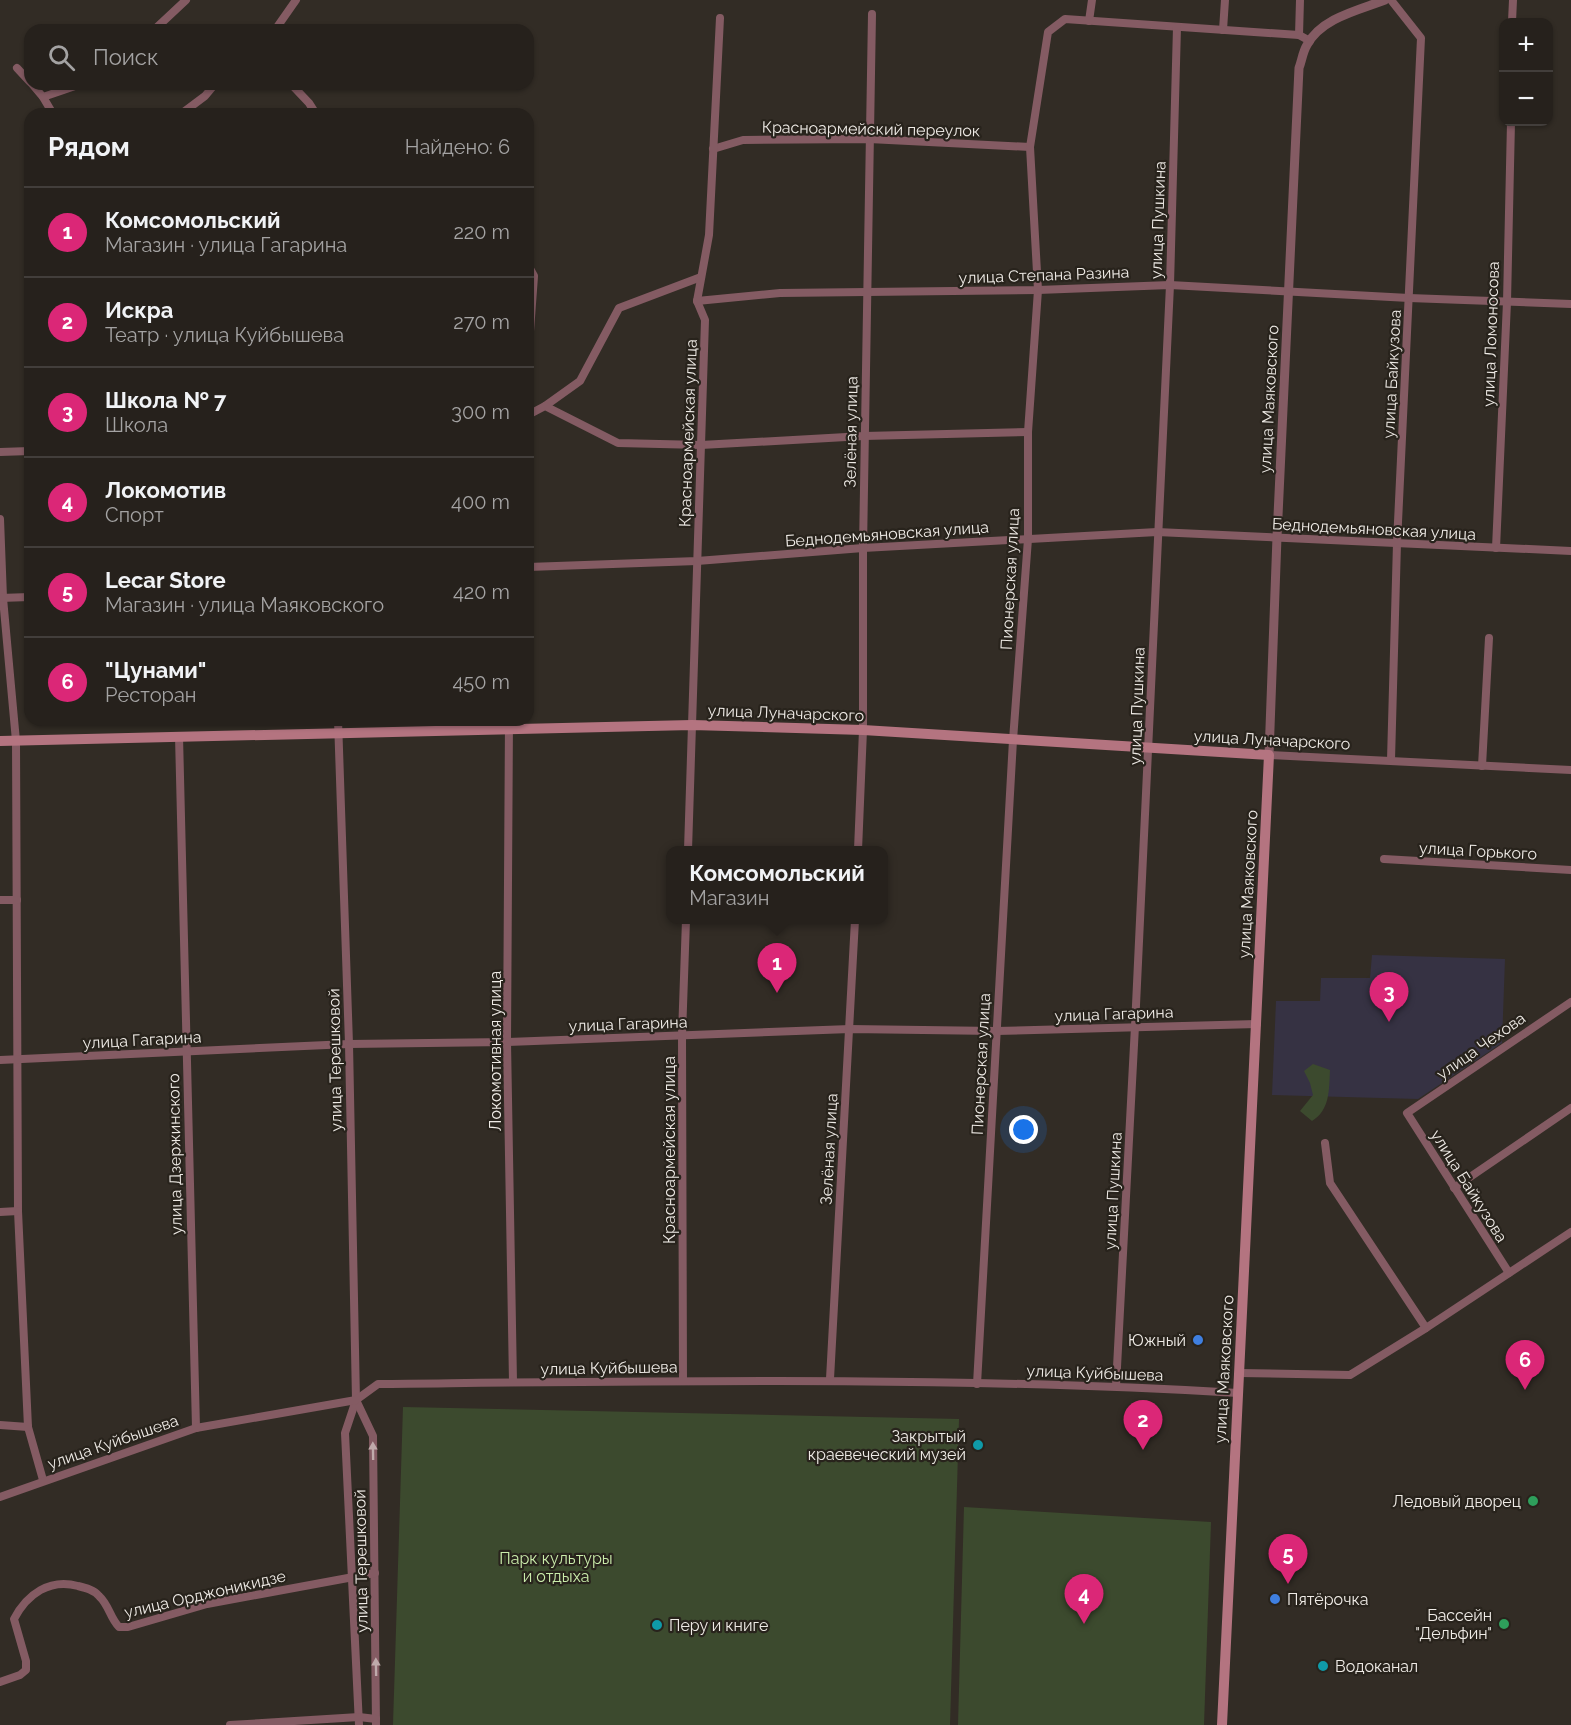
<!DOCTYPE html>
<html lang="ru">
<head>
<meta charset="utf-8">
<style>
  body { margin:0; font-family:Raleway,sans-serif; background:#322e29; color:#f1f3f6 }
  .controls { position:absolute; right:18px; top:18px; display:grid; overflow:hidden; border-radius:12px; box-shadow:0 2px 4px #0004 }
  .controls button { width:54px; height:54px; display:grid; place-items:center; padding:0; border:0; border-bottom:2px solid #423e3b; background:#26211c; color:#f1f3f6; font:30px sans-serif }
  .you { position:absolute; left:1024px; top:1130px; width:21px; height:21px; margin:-15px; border:4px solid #fff; border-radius:50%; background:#1a73e8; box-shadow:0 0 0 9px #1a73e833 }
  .badge { display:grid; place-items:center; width:39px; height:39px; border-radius:50%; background:#db2777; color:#fff; font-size:20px; font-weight:700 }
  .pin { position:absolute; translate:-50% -50px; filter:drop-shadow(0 2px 3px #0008) }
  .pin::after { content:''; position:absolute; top:32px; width:21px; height:18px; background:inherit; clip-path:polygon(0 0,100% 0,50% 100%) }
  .popup { position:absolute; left:666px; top:846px; width:222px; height:78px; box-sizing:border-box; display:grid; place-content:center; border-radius:12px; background:#26211c; filter:drop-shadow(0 2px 4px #0005); font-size:20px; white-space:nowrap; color:#a4a3a3 }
  .popup b { font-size:22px; color:#f1f3f6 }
  .popup::after { content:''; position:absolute; left:50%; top:100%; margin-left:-12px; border:12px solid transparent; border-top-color:#26211c }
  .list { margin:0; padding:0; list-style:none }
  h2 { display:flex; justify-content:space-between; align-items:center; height:78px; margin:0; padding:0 24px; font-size:26px }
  h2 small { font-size:20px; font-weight:400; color:#a4a3a3 }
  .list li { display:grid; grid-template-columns:39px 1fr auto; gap:18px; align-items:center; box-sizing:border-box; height:90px; padding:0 24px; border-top:2px solid #423e3b }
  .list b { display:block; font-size:22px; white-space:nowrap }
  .list p { margin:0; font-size:20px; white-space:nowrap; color:#a4a3a3 }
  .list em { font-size:20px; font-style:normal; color:#a4a3a3 }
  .icon { flex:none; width:33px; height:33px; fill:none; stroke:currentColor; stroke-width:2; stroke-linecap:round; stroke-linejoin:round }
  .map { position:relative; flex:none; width:1571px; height:1725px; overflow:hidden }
  .search { position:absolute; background:#26211c; box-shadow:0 2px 4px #0004; left:24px; top:24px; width:510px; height:66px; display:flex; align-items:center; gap:15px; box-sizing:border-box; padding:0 21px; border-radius:18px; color:#a4a3a3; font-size:22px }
  .panel { position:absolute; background:#26211c; box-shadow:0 2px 4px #0004; left:24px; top:108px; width:510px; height:618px; border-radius:18px }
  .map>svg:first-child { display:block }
  .education { fill:#363243 }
  .green { fill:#3c4a2e }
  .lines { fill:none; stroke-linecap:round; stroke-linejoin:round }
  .minor { stroke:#845b63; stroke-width:8 }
  .tertiary { stroke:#845b63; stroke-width:9 }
  .secondary { stroke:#b47480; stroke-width:10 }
  .oneway { fill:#bfaaab }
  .shop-dot { fill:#3f7fe0; stroke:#28231c; stroke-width:2 }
  .culture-dot { fill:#0f9aa8; stroke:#28231c; stroke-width:2 }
  .leisure-dot { fill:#2e9e5b; stroke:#28231c; stroke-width:2 }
  .labels { text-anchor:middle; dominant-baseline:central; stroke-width:4.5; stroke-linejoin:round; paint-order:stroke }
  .street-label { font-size:16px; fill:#efebe6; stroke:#28231c }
  .poi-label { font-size:16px; fill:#efebe6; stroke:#28231c; text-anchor:end }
  .park-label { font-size:16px; fill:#caecab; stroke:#28231c }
</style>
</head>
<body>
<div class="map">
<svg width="1571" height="1725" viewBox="0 0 1571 1725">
  <rect width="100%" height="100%" fill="#322c25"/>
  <!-- education -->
  <polygon class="education" points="1372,955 1505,959 1502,1043 1418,1099 1272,1095 1276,1001 1320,1001 1321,978 1370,978"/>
  <!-- green -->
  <g class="green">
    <path d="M1313,1064l17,6c-1,20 0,40 -18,51l-12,-10 13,-16 -3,-12 -6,-12z"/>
    <polygon points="403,1407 959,1419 950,1725 393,1725"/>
    <polygon points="964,1507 1211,1522 1204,1725 958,1725"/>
  </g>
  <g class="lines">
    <!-- minor -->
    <g class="minor">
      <polyline points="1300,0 1299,35 1310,41"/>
      <polyline points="1391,0 1421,38 1397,543 1391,760"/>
      <polyline points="1089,21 1092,0"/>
      <polyline points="1512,22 1513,0"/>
      <polyline points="154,30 186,0"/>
      <polyline points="275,30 296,0"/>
      <polyline points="1223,30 1225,0"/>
      <polyline points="17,68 30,82"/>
      <polyline points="32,84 43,97 53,114"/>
      <polyline points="291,84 309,103 316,114"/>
      <polyline points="43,97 81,84"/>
      <polyline points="181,114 205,96 215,84"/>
      <polyline points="713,149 743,140 869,139 1030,147"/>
      <polyline points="528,265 534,276 528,359"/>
      <polyline points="697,301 780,293 1038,290 1170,285 1409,298 1571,304"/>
      <polyline points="545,406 580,381 619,308 701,277"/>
      <polyline points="528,415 545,406 618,443 701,445 864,436 1028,432"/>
      <polyline points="0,452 30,451"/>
      <polyline points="0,519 3,598 16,741 18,1211 28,1427 43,1480"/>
      <polyline points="1496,548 1507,302 1511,122"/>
      <polyline points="528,567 697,561 863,548 1157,532 1571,551"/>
      <polyline points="0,598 30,597"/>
      <polyline points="338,720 349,1044 356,1400 345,1433 359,1725"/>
      <polyline points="509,720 507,1042 513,1382"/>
      <polyline points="179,736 196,1428"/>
      <polyline points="1269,755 1571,770"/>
      <polyline points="1482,766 1489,638"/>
      <polyline points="688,850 705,320 697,301 709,235 720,18"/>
      <polyline points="858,850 863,730 863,548 872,14"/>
      <polyline points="1384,859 1571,870"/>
      <polyline points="0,900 17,900"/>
      <polyline points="0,1060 349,1044 507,1042 850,1029 996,1031 1257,1024"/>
      <polyline points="1325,1143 1330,1183 1426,1328"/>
      <polyline points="1454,1188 1571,1108"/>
      <polyline points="0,1212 18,1211"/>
      <polyline points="1509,1273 1407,1113 1571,1002"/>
      <polyline points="1239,1373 1350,1375 1426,1328 1571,1232"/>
      <polyline points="830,1379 855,920"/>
      <polyline points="683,1381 682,1035 686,920"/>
      <polyline points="977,1384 1013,740 1028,539 1028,432 1038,290 1030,147 1048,32 1065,19 1299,35"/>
      <polyline points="1116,1386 1135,1026 1170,285 1177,27"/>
      <polyline points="356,1400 373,1436 376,1725"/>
      <polyline points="0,1425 28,1427"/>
      <path d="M0,1497l196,-69 160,-28 22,-16c287,-3 573,-8 860,9"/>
      <path d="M0,1682l20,-7 6,-5v-9l-12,-42c13,-25 36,-41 64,-33 8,2 16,4 21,10 10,9 11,22 20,31h9l79,-23 168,-31"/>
      <polyline points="230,1725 359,1717 376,1719"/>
    </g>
    <!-- tertiary -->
    <path class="tertiary" d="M1269,755l8,-218 22,-469c3,-8 4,-17 8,-23 14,-27 52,-35 78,-45"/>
    <!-- secondary -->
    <polyline class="secondary" points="0,741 692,725 863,730 1269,755 1222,1725"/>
  </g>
  <!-- one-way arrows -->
  <defs><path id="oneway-solid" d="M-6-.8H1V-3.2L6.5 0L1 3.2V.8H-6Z" transform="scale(1.5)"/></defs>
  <g class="oneway">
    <use href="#oneway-solid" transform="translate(373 1451) rotate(-91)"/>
    <use href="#oneway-solid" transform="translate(376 1667) rotate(-91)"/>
  </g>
  <!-- markers -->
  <g class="shop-dot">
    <circle cx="1198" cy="1340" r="6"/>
    <circle cx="1275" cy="1599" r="6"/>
  </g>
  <g class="culture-dot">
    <circle cx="978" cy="1445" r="6"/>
    <circle cx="657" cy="1625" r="6"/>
    <circle cx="1323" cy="1666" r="6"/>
  </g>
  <g class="leisure-dot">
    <circle cx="1533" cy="1501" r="6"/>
    <circle cx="1504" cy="1624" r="6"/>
  </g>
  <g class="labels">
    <!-- street labels -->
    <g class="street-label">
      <text transform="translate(871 129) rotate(1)">Красноармейский переулок</text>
      <text transform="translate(1158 220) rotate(-88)">улица Пушкина</text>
      <text transform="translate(1044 275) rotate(-2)">улица Степана Разина</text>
      <text transform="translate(1491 334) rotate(-88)">улица Ломоносова</text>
      <text transform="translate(1392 374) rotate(-87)">улица Байкузова</text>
      <text transform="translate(1269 399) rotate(-87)">улица Маяковского</text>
      <text transform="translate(851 432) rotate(-89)">Зелёная улица</text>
      <text transform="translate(688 433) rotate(-88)">Красноармейская улица</text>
      <text transform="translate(1374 529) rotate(3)">Беднодемьяновская улица</text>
      <text transform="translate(887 534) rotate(-4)">Беднодемьяновская улица</text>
      <text transform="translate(1010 579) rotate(-87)">Пионерская улица</text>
      <text transform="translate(1137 706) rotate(-88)">улица Пушкина</text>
      <text transform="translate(786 713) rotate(2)">улица Луначарского</text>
      <text transform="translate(1272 740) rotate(3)">улица Луначарского</text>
      <text transform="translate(1478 851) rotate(3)">улица Горького</text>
      <text transform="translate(1248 884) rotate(-87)">улица Маяковского</text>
      <text transform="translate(1114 1014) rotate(-2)">улица Гагарина</text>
      <text transform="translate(628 1024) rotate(-2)">улица Гагарина</text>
      <text transform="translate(142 1040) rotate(-3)">улица Гагарина</text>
      <text transform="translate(1481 1046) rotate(-35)">улица Чехова</text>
      <text transform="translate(495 1051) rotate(-90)">Локомотивная улица</text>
      <text transform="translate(335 1060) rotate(-91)">улица Терешковой</text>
      <text transform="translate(981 1064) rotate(-87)">Пионерская улица</text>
      <text transform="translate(829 1149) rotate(-87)">Зелёная улица</text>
      <text transform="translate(669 1150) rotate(-90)">Красноармейская улица</text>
      <text transform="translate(175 1154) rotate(-91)">улица Дзержинского</text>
      <text transform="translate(1469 1186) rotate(58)">улица Байкузова</text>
      <text transform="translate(1113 1191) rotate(-87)">улица Пушкина</text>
      <text transform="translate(609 1368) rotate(-1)">улица Куйбышева</text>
      <text transform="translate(1224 1369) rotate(-87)">улица Маяковского</text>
      <text transform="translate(1095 1373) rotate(2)">улица Куйбышева</text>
      <text transform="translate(113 1442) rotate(-19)">улица Куйбышева</text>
      <text transform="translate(361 1561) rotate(-91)">улица Терешковой</text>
      <text transform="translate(205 1594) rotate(-13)">улица Орджоникидзе</text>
    </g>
    <!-- poi labels -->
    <g class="poi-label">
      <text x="1186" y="1340">Южный</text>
      <text x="966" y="1436">Закрытый<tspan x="966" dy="18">краевеческий музей</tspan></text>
      <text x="1521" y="1501">Ледовый дворец</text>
      <text x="1287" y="1599" text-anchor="start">Пятёрочка</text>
      <text x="1492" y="1615">Бассейн<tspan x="1492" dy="18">"Дельфин"</tspan></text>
      <text x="669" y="1625" text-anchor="start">Перу и книге</text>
      <text x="1335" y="1666" text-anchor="start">Водоканал</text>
    </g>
    <!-- park labels -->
    <g class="park-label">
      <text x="556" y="1558">Парк культуры<tspan x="556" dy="18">и отдыха</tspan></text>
    </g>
  </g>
</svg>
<div class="controls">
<button>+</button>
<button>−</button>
</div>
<div class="you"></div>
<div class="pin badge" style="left:777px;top:993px">1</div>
<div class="popup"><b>Комсомольский</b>Магазин</div>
<div class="pin badge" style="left:1143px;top:1450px">2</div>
<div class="pin badge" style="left:1389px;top:1022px">3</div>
<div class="pin badge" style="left:1084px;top:1624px">4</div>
<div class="pin badge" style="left:1288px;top:1584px">5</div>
<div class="pin badge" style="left:1525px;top:1390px">6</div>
<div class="search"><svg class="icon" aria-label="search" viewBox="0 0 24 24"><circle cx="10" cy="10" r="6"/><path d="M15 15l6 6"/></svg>Поиск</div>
<section class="panel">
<h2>Рядом<small>Найдено: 6</small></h2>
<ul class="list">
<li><span class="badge">1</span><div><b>Комсомольский</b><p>Магазин · улица Гагарина</p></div><em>220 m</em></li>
<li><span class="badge">2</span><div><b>Искра</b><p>Театр · улица Куйбышева</p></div><em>270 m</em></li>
<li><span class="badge">3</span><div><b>Школа № 7</b><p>Школа</p></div><em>300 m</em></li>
<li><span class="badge">4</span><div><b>Локомотив</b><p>Спорт</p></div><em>400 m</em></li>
<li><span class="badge">5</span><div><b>Lecar Store</b><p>Магазин · улица Маяковского</p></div><em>420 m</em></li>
<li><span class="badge">6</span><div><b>&quot;Цунами&quot;</b><p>Ресторан</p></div><em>450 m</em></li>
</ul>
</section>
</div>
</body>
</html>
